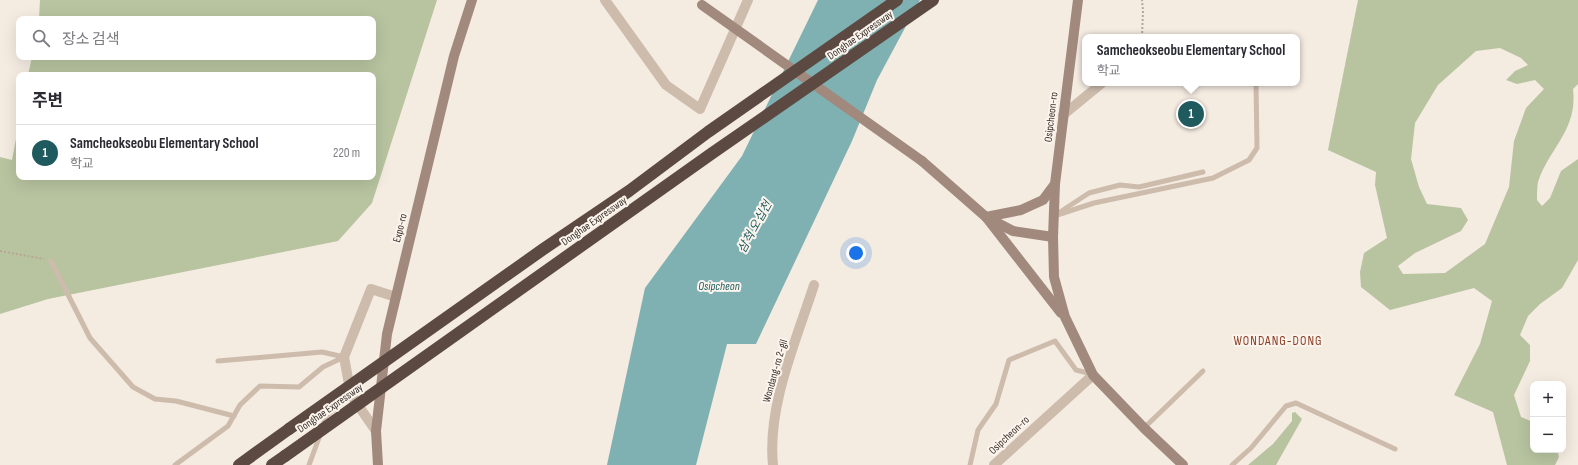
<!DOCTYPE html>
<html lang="ko">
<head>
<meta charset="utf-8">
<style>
  body { margin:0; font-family:"Sofia Sans Condensed","Noto Sans KR",sans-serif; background:#f2f2f3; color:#2b2b33 }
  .controls { position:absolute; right:12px; bottom:12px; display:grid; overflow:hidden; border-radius:8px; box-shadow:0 4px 16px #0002 }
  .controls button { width:36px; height:36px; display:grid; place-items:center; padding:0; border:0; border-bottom:1px solid #e1e1e2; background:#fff; color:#2b2b33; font:20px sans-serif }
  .you { position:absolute; left:856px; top:253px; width:14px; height:14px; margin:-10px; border:3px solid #fff; border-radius:50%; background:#1a73e8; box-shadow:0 0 0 6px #1a73e833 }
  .badge { display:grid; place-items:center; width:26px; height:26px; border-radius:50%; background:#1f5a5e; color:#fff; font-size:13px; font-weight:700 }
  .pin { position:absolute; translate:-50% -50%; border:2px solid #fff; box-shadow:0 1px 4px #0006 }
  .popup { position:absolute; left:1082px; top:34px; width:218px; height:52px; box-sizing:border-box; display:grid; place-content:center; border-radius:8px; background:#fff; filter:drop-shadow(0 1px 3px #0005); font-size:13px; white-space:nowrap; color:#7c7c81 }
  .popup b { font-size:15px; color:#2b2b33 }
  .popup::after { content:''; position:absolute; left:50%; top:100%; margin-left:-8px; border:8px solid transparent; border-top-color:#fff }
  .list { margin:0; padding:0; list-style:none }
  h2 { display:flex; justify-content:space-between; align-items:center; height:52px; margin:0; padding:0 16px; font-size:17px }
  h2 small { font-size:13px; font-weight:400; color:#7c7c81 }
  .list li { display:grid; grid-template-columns:26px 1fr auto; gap:12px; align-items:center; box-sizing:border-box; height:56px; padding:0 16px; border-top:1px solid #e1e1e2 }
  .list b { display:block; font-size:15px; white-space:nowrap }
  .list p { margin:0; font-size:13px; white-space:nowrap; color:#7c7c81 }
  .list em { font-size:13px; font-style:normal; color:#7c7c81 }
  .icon { flex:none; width:22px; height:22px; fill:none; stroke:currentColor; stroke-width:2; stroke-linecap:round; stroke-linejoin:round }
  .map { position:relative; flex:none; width:1578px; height:465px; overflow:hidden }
  .search { position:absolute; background:#fff; box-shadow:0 4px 16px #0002; left:16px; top:16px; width:360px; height:44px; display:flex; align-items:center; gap:10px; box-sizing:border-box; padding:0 14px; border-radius:8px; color:#7c7c81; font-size:15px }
  .panel { position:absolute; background:#fff; box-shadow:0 4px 16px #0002; left:16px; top:72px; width:360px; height:108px; border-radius:8px }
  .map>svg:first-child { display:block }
  .green { fill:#b8c4a0; fill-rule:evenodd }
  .water { fill:#7fb0b2 }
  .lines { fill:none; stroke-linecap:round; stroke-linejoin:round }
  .path { stroke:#b9a596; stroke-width:2; stroke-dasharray:2 2; stroke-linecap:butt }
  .lane { stroke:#cdbbac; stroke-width:5 }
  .street { stroke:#cdbbac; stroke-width:10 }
  .secondary { stroke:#a18a7d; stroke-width:10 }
  .highway { stroke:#5c4a42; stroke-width:12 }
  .secondary-bridge { stroke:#a18a7d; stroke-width:10 }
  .highway-bridge { stroke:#5c4a42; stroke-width:12 }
  .labels { text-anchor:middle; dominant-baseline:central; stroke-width:4; stroke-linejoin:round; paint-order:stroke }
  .street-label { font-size:11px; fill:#3b302b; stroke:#fbf5ee }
  .water-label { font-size:12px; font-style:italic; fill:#1f5a5e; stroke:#fbf5ee }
  .quarter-label { font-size:13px; letter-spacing:1px; fill:#8c3b22; stroke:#fbf5ee }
</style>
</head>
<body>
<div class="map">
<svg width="1578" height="465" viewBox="0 0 1578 465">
  <rect width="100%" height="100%" fill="#f4ebe1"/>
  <!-- green -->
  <g class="green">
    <polygon points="40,0 437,0 372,203 338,241 48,299 0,314 0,157 12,160 19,123 19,177 373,177 373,75 28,75 32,57 373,57 373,19 39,19"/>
    <path d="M1358,0h220v84l-5,5c5,41 -24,59 -35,93 -1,5 -1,12 -1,18l5,6 8,-8 11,-27 17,-12v101l-16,28 -22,16 -12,12 -8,19 10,10v16l-16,34 7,22 12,5v28h24l2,7 -4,8h-48l-14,-53 -39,-17 26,-51 12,-43 -18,-13 -84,22 -29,-23 -1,-15 4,-19 23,-15 -12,-53 1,-13 -48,-22zM1500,48l21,10 7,7 -13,6 -9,9 11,4 18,-4 9,9 -18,19 -12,33 -5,46 -24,57 -40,29 -42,1 -5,-8 17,-13 46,-22 7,-11 -7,-12 -34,-4 -8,-17 -8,-28 4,-36 23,-38 38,-34z"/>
    <polygon points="1295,412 1302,419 1276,465 1248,465 1273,444 1292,421 1292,413"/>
  </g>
  <!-- water -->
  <polygon class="water" points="818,0 920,0 877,80 852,141 756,344 727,344 696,465 607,465 645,288 742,156"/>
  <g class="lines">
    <!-- path -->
    <g class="path">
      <polyline points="1142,37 1143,10 1142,0"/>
      <polyline points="0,251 44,259"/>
    </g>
    <!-- lane -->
    <g class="lane">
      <polyline points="1060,212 1089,193 1120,185 1139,187 1203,172"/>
      <polyline points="1054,216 1094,203 1213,178 1249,160 1257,148 1256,83"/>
      <polyline points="51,261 90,338 133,387 155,399 176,401 234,416"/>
      <polyline points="218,361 322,352 344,357"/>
      <polyline points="323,426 326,416 351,395"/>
      <polyline points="1144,428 1203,371"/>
      <polyline points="175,465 228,426 240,405 260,386 299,387 323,367 344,357"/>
      <polyline points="309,465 320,435"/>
      <polyline points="970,465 978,430 996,404 1009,360 1055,341 1076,370 1092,374"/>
      <polyline points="1232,465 1251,448 1286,406 1296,403 1395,449"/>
    </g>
    <!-- street -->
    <g class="street">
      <polyline points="605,0 666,85 700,109 748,0"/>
      <polyline points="1063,115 1102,83"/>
      <polyline points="376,431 351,395 344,357 371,289 396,297"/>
      <path d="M773,465c-6,-59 23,-124 41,-180"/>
      <polyline points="994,465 1093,375"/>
    </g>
    <!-- secondary -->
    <g class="secondary">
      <polyline points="1078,0 1055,184 1053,237 1054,277 1065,317 1093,375 1144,428 1183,465"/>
      <polyline points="922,161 986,217 1013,231 1053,237"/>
      <polyline points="1055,184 1043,200 1021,210 986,217 1061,313"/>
      <polyline points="378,465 376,431 387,334 454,56 472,0"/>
    </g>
    <!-- highway -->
    <g class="highway">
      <polyline points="239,465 289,429"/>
      <polyline points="272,465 285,456"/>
    </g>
    <!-- secondary-bridge -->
    <polyline class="secondary-bridge" points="702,5 922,161"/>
    <!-- highway-bridge -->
    <g class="highway-bridge">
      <polyline points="289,429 542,250 629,191 708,132 897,0"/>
      <polyline points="285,456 711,154 933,0"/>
    </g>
  </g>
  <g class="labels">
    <!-- street labels -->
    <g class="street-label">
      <text transform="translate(860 35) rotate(-35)">Donghae Expressway</text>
      <text transform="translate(1051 117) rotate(-83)">Osipcheon-ro</text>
      <text transform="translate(594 221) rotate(-35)">Donghae Expressway</text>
      <text transform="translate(400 228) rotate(-76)">Expo-ro</text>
      <text transform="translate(775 371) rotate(-74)">Wondang-ro 2-gil</text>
      <text transform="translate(330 408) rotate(-35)">Donghae Expressway</text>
      <text transform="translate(1009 435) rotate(-43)">Osipcheon-ro</text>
    </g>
    <!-- water labels -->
    <g class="water-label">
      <text transform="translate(755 227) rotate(-61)">삼척 오십천</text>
      <text x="719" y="286">Osipcheon</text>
    </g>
    <!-- quarter labels -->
    <g class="quarter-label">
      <text x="1278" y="341">WONDANG-DONG</text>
    </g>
  </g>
</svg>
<div class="controls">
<button>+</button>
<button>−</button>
</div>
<div class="you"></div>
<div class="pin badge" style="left:1191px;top:114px">1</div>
<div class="popup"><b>Samcheokseobu Elementary School</b>학교</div>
<div class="search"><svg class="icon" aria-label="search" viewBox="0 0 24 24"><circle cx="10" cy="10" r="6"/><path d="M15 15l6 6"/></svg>장소 검색</div>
<section class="panel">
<h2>주변<small></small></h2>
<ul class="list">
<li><span class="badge">1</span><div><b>Samcheokseobu Elementary School</b><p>학교</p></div><em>220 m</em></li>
</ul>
</section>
</div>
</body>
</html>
